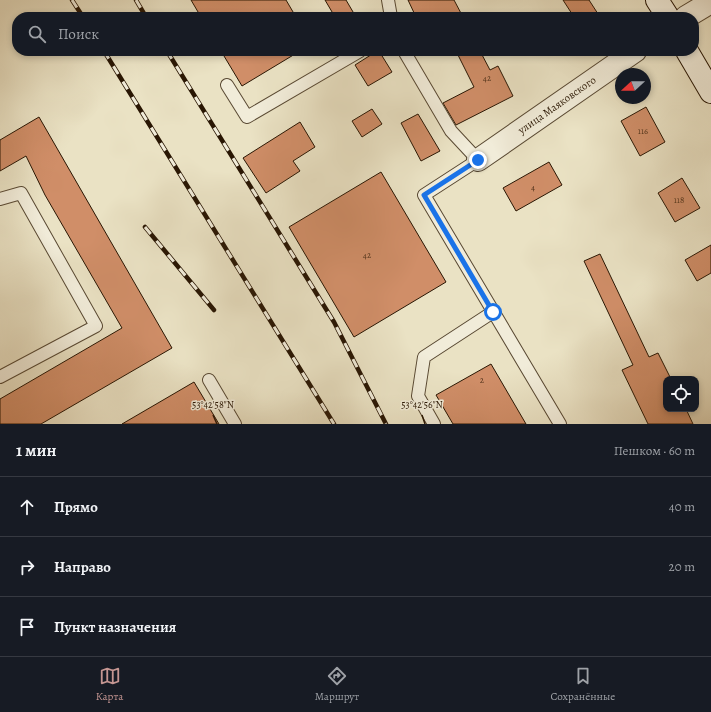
<!DOCTYPE html>
<html lang="ru">
<head>
<meta charset="utf-8">
<style>
  body { margin:0; font-family:Alegreya,serif; background:#20242c; color:#f1f3f6 }
  .controls { position:absolute; right:12px; bottom:12px; display:grid; overflow:hidden; border-radius:8px; box-shadow:0 2px 6px #0003 }
  .controls button { width:36px; height:36px; display:grid; place-items:center; padding:0; border:0; border-bottom:1px solid #363941; background:#171b24; color:#f1f3f6; font:20px sans-serif }
  .compass { position:absolute; left:615px; top:68px; width:36px; height:36px; border-radius:50%; background:#171b24; box-shadow:0 2px 6px #0003; rotate:249deg }
  .stop { position:absolute; width:12px; height:12px; margin:-9px; border:3px solid #1a73e8; border-radius:50%; background:#fff }
  .stop.end { background:#1a73e8; border-color:#fff; box-shadow:0 1px 4px #0008 }
  .list { margin:0; padding:0; list-style:none }
  h2 { display:flex; justify-content:space-between; align-items:center; height:52px; margin:0; padding:0 16px; font-size:17px }
  h2 small { font-size:13px; font-weight:400; color:#9ea1a6 }
  .list li { display:grid; grid-template-columns:26px 1fr auto; gap:12px; align-items:center; box-sizing:border-box; height:60px; padding:0 16px; border-top:1px solid #363941 }
  .list b { display:block; font-size:15px; white-space:nowrap }
  .list em { font-size:13px; font-style:normal; color:#9ea1a6 }
  .icon { flex:none; width:22px; height:22px; fill:none; stroke:currentColor; stroke-width:2; stroke-linecap:round; stroke-linejoin:round }
  .map { position:relative; flex:none; width:711px; height:424px; overflow:hidden }
  .search { position:absolute; background:#171b24; box-shadow:0 2px 6px #0003; left:12px; right:12px; top:12px; height:44px; display:flex; align-items:center; gap:10px; box-sizing:border-box; padding:0 14px; border-radius:16px; color:#9ea1a6; font-size:15px }
  .sheet { height:232px; background:#171b24 }
  nav { display:flex; justify-content:space-around; align-items:center; box-sizing:border-box; height:56px; border-top:1px solid #363941; background:#171b24; font-size:11px; color:#9ea1a6 }
  nav a { display:grid; justify-items:center; gap:2px }
  nav .on { color:#c59692 }
  .map>svg:first-child { display:block }
  .building { fill:#d08e68; stroke:#291603 }
  .lines { fill:none; stroke-linecap:round; stroke-linejoin:round }
  .lane-casing { stroke:#594933; stroke-width:14 }
  .street-casing { stroke:#594933; stroke-width:24 }
  .secondary-casing { stroke:#291603; stroke-width:24 }
  .lane { stroke:#f1ecd9; stroke-width:12 }
  .street { stroke:#f1ecd9; stroke-width:22 }
  .secondary { stroke:#f1ecd9; stroke-width:22 }
  .rail-casing { stroke:#291603; stroke-width:4.5 }
  .rail { stroke:#f1ecd9; stroke-width:3; stroke-dasharray:9; stroke-linecap:butt }
  .route { stroke:#1a73e8; stroke-width:5 }
  .ticks { fill:none; stroke:#291603; stroke-width:1.5 }
  .labels { text-anchor:middle; dominant-baseline:central; stroke-width:3; stroke-linejoin:round; paint-order:stroke }
  .number-label { font-size:9px; fill:#53341c }
  .street-label { font-size:11px; fill:#291603; stroke:#f1ecd9 }
  .ticks-label { font-size:10px; text-anchor:middle; fill:#291603; stroke:#f1ecd9; stroke-width:3; stroke-linejoin:round; paint-order:stroke }
</style>
</head>
<body>
<div class="map">
<svg width="711" height="424" viewBox="0 0 711 424">
  <rect width="100%" height="100%" fill="#eae2c4"/>
  <filter id="stains"><feTurbulence type="fractalNoise" baseFrequency=".005" numOctaves="4"/><feColorMatrix values="0 0 0 0 .2 0 0 0 0 .09 0 0 0 0 .02 0 0 0 .5 -.17"/></filter>
  <radialGradient id="worn" r=".72"><stop offset=".6" stop-color="#630" stop-opacity="0"/><stop offset="1" stop-color="#630" stop-opacity=".3"/></radialGradient>
  <!-- building -->
  <g class="building">
    <polygon points="191,0 286,0 296,17 201,17"/>
    <polygon points="325,0 346,0 356,17 335,17"/>
    <polygon points="408,0 454,0 463,17 416,17"/>
    <polygon points="563,0 589,0 600,17 574,17"/>
    <polygon points="221,51 300,51 242,86"/>
    <polygon points="377,51 379,51 392,72 368,86 355,65"/>
    <polygon points="456,51 480,51 490,70 498,66 513,96 456,125 443,103 474,87"/>
    <polygon points="646,107 665,142 640,156 621,121"/>
    <polygon points="372,109 382,124 362,137 352,121"/>
    <polygon points="418,114 440,151 421,161 401,123"/>
    <polygon points="39,117 172,348 41,424 0,424 0,399 122,328 45,195 26,156 0,171 0,140"/>
    <polygon points="300,122 315,147 293,161 300,171 266,193 243,158"/>
    <polygon points="549,162 562,185 516,211 503,188"/>
    <polygon points="381,172 446,282 354,337 289,227"/>
    <polygon points="682,178 700,208 675,222 658,193"/>
    <polygon points="711,245 711,273 697,281 685,260"/>
    <polygon points="600,254 649,357 658,353 671,379 666,379 666,409 686,409 693,424 648,424 622,370 633,365 584,261"/>
    <polygon points="491,364 526,424 453,424 436,395"/>
    <polygon points="194,382 219,424 122,424"/>
  </g>
  <g class="lines">
    <defs>
      <g id="lane">
        <polyline points="388,0 391,17"/>
        <polyline points="404,51 451,131 478,160 424,195 560,424"/>
        <polyline points="227,85 247,117 360,51"/>
        <polyline points="0,199 21,193 96,326 0,377"/>
        <polyline points="209,380 235,424"/>
        <polyline points="434,424 418,396 424,357 493,312"/>
      </g>
      <g id="street">
        <polyline points="686,17 711,2"/>
        <polyline points="478,160 635,51"/>
      </g>
      <g id="secondary">
        <polyline points="657,0 668,17"/>
        <polyline points="687,51 711,92"/>
      </g>
    </defs>
    <!-- lane casing -->
    <use href="#lane" class="lane-casing"/>
    <!-- street casing -->
    <use href="#street" class="street-casing"/>
    <!-- secondary casing -->
    <use href="#secondary" class="secondary-casing"/>
    <!-- lane -->
    <use href="#lane" class="lane"/>
    <!-- street -->
    <use href="#street" class="street"/>
    <!-- secondary -->
    <use href="#secondary" class="secondary"/>
    <defs>
      <g id="rail">
        <polyline points="72,0 83,17"/>
        <polyline points="136,0 146,17"/>
        <polyline points="104,51 334,424"/>
        <polyline points="167,51 334,322 386,424"/>
        <polyline points="145,227 214,310"/>
      </g>
    </defs>
    <!-- rail casing -->
    <use href="#rail" class="rail-casing"/>
    <!-- rail -->
    <use href="#rail" class="rail"/>
  </g>
  <g class="lines">
    <!-- route -->
    <polyline class="route" points="478,160 424,195 493,312"/>
  </g>
  <!-- ticks -->
  <path class="ticks" d="M213,415l4,9M422,415l3,9"/>
  <g class="labels">
    <!-- number labels -->
    <g class="number-label">
      <text x="487" y="78">42</text>
      <text x="643" y="131">116</text>
      <text x="533" y="187">4</text>
      <text x="679" y="200">118</text>
      <text x="367" y="255">42</text>
      <text x="482" y="380">2</text>
    </g>
    <!-- street labels -->
    <g class="street-label">
      <text transform="translate(557 105) rotate(-35)">улица Маяковского</text>
    </g>
  </g>
  <g class="ticks-label">
    <text x="213" y="408">53°42'58"N</text>
    <text x="422" y="408">53°42'56"N</text>
  </g>
  <rect width="100%" height="100%" filter="url(#stains)"/>
  <rect width="100%" height="100%" fill="url(#worn)"/>
</svg>
<div class="controls">
<button><svg class="icon" aria-label="locate" viewBox="0 0 24 24"><circle cx="12" cy="12" r="6"/><path d="M12 2v4M12 18v4M2 12h4M18 12h4"/></svg></button>
</div>
<svg class="compass" viewBox="-18 -18 36 36"><path d="M0-13l5 13h-10z" fill="#e53935"/><path d="M0 13l5-13h-10z" fill="#9ea1a6"/></svg>
<div class="stop" style="left:493px;top:312px"></div>
<div class="stop end" style="left:478px;top:160px"></div>
<div class="search"><svg class="icon" aria-label="search" viewBox="0 0 24 24"><circle cx="10" cy="10" r="6"/><path d="M15 15l6 6"/></svg>Поиск</div>
</div>
<section class="sheet">
<h2>1 мин<small>Пешком · 60 m</small></h2>
<ul class="list">
<li><svg class="icon" aria-label="ahead" viewBox="0 0 24 24"><path d="M12 20V5M6 11l6-6 6 6"/></svg><div><b>Прямо</b></div><em>40 m</em></li>
<li><svg class="icon" aria-label="right" viewBox="0 0 24 24"><path d="M7 20v-9h11M14 6l5 5-5 5"/></svg><div><b>Направо</b></div><em>20 m</em></li>
<li><svg class="icon" aria-label="arrive" viewBox="0 0 24 24"><path d="M6 21V4h12l-3 4 3 4H6"/></svg><div><b>Пункт назначения</b></div></li>
</ul>
</section>
<nav>
<a class="on"><svg class="icon" aria-label="map" viewBox="0 0 24 24"><path d="M3 6l6-2 6 2 6-2v14l-6 2-6-2-6 2zM9 4v14M15 6v14"/></svg>Карта</a>
<a><svg class="icon" aria-label="directions" viewBox="0 0 24 24"><path d="M12 3l9 9-9 9-9-9zM9 14v-3h6M13 9l2 2-2 2"/></svg>Маршрут</a>
<a><svg class="icon" aria-label="saved" viewBox="0 0 24 24"><path d="M7 4h10v16l-5-4-5 4z"/></svg>Сохранённые</a>
</nav>
</body>
</html>
